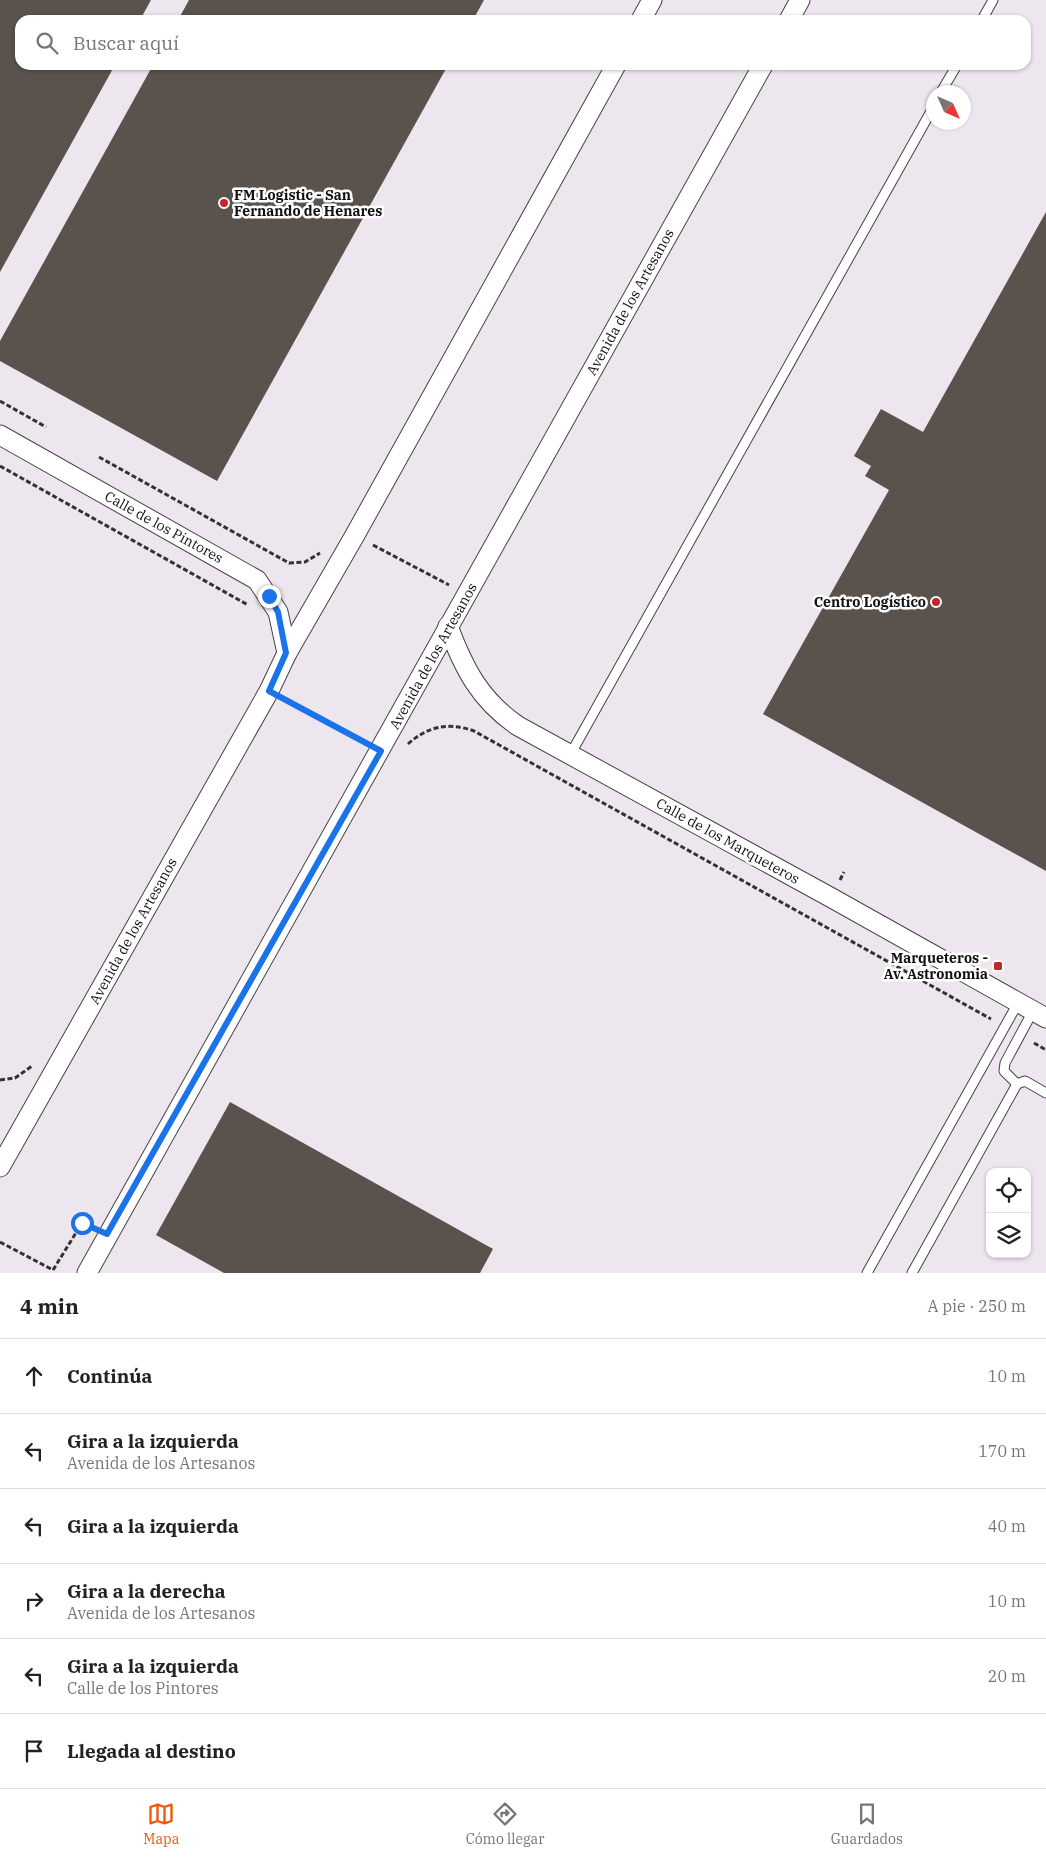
<!DOCTYPE html>
<html lang="es">
<head>
<meta charset="utf-8">
<style>
  body { margin:0; font-family:"IBM Plex Serif",serif; background:#f2f2f2; color:#222 }
  .controls { position:absolute; right:15px; bottom:15px; display:grid; overflow:hidden; border-radius:10px; box-shadow:0 1px 4px #0004 }
  .controls button { width:45px; height:45px; display:grid; place-items:center; padding:0; border:0; border-bottom:1px solid #e0e0e0; background:#fff; color:#222; font:25px sans-serif }
  .compass { position:absolute; left:926px; top:85px; width:45px; height:45px; border-radius:50%; background:#fff; box-shadow:0 1px 4px #0004; rotate:135deg }
  .stop { position:absolute; width:15px; height:15px; margin:-11px; border:4px solid #1a73e8; border-radius:50%; background:#fff }
  .stop.end { background:#1a73e8; border-color:#fff; box-shadow:0 1px 5px #0008 }
  .list { margin:0; padding:0; list-style:none }
  h2 { display:flex; justify-content:space-between; align-items:center; height:65px; margin:0; padding:0 20px; font-size:21px }
  h2 small { font-size:16px; font-weight:400; color:#767676 }
  .list li { display:grid; grid-template-columns:32px 1fr auto; gap:15px; align-items:center; box-sizing:border-box; height:75px; padding:0 20px; border-top:1px solid #e0e0e0 }
  .list b { display:block; font-size:19px; white-space:nowrap }
  .list p { margin:0; font-size:16px; white-space:nowrap; color:#767676 }
  .list em { font-size:16px; font-style:normal; color:#767676 }
  .icon { flex:none; width:28px; height:28px; fill:none; stroke:currentColor; stroke-width:2; stroke-linecap:round; stroke-linejoin:round }
  .map { position:relative; flex:none; width:1046px; height:1273px; overflow:hidden }
  .search { position:absolute; background:#fff; box-shadow:0 1px 4px #0004; left:15px; right:15px; top:15px; height:55px; display:flex; align-items:center; gap:12px; box-sizing:border-box; padding:0 18px; border-radius:15px; color:#767676; font-size:19px }
  .sheet { height:515px; background:#fff }
  nav { display:flex; justify-content:space-around; align-items:center; box-sizing:border-box; height:70px; border-top:1px solid #e0e0e0; background:#fff; font-size:14px; color:#767676 }
  nav a { display:grid; justify-items:center; gap:2px }
  nav .on { color:#ea580c }
  .map>svg:first-child { display:block }
  .industrial { fill:#eee6ef; fill-rule:evenodd }
  .building { fill:#5a524d }
  .lines { fill:none; stroke-linecap:round; stroke-linejoin:round }
  .lane-casing { stroke:#444; stroke-width:11 }
  .street-casing { stroke:#444; stroke-width:21 }
  .path { stroke:#333; stroke-width:3; stroke-dasharray:5 2.5; stroke-linecap:butt }
  .lane { stroke:#fff; stroke-width:9 }
  .street { stroke:#fff; stroke-width:19 }
  .route { stroke:#1a73e8; stroke-width:6 }
  .poi-dot { fill:#c4262e; stroke:#fff; stroke-width:2 }
  .labels { text-anchor:middle; dominant-baseline:central; stroke-width:5; stroke-linejoin:round; paint-order:stroke }
  .poi-label { font-size:14px; font-weight:bold; fill:#111; stroke:#fff; text-anchor:end }
  .street-label { font-size:14px; fill:#111; stroke:#fff }
</style>
</head>
<body>
<div class="map">
<svg width="1046" height="1273" viewBox="0 0 1046 1273">
  <rect width="100%" height="100%" fill="#fffdf5"/>
  <!-- industrial -->
  <path class="industrial" d="M0,0h1046v1273h-1046zM20,20h1006v45h-1006zM934,92h30v30h-30zM990,1172h37v82h-37z"/>
  <!-- building -->
  <g class="building">
    <polygon points="0,0 151,0 140,20 20,20 20,65 115,65 0,272"/>
    <polygon points="189,0 484,0 473,20 178,20"/>
    <polygon points="153,65 448,65 217,481 0,361 0,341"/>
    <polygon points="1046,212 1046,871 763,714 889,490 865,476 871,466 854,456 881,409 923,432"/>
    <polygon points="230,1102 493,1249 480,1273 224,1273 156,1235"/>
  </g>
  <g class="lines">
    <defs>
      <g id="lane">
        <polyline points="982,20 993,0"/>
        <polyline points="941,92 957,65"/>
        <polyline points="570,755 934,106"/>
        <polyline points="1017,1084 1004,1071 1005,1063 1033,1011"/>
        <polyline points="867,1273 1018,1003"/>
        <polyline points="912,1273 1017,1084 1025,1081 1046,1093"/>
      </g>
      <g id="street">
        <polyline points="641,20 652,0"/>
        <polyline points="789,20 800,0"/>
        <polyline points="0,435 257,580 278,612 287,653"/>
        <path d="M448,626c16,43 32,74 70,100l312,171 216,121"/>
        <polyline points="0,1167 269,691 287,653 355,535 616,65"/>
        <polyline points="87,1273 763,65"/>
      </g>
    </defs>
    <!-- lane casing -->
    <use href="#lane" class="lane-casing"/>
    <!-- street casing -->
    <use href="#street" class="street-casing"/>
    <!-- path -->
    <g class="path">
      <polyline points="0,401 46,427"/>
      <polyline points="99,457 289,563 305,562 320,553"/>
      <polyline points="0,466 248,605"/>
      <polyline points="373,545 449,585"/>
      <polyline points="287,700 363,741"/>
      <path d="M408,744c20,-18 41,-22 66,-13l517,288"/>
      <polyline points="840,880 844,872"/>
      <polyline points="1034,1043 1046,1050"/>
      <polyline points="0,1080 15,1078 32,1066"/>
      <polyline points="0,1242 53,1270 82,1223 89,1227"/>
    </g>
    <!-- lane -->
    <use href="#lane" class="lane"/>
    <!-- street -->
    <use href="#street" class="street"/>
  </g>
  <g class="lines">
    <!-- route -->
    <polyline class="route" points="82,1223 107,1234 381,751 269,691 286,653 278,612 269,596"/>
  </g>
  <!-- markers -->
  <g class="poi-dot">
    <circle cx="224" cy="203" r="5"/>
    <circle cx="936" cy="602" r="5"/>
    <rect x="993" y="961" width="10" height="10" rx="2.5"/>
  </g>
  <g class="labels">
    <!-- poi labels -->
    <g class="poi-label">
      <text x="234" y="195" text-anchor="start">FM Logistic - San<tspan x="234" dy="16">Fernando de Henares</tspan></text>
      <text x="926" y="602">Centro Logístico</text>
      <text x="988" y="958">Marqueteros -<tspan x="988" dy="16">Av. Astronomia</tspan></text>
    </g>
    <!-- street labels -->
    <g class="street-label">
      <text transform="translate(630 302) rotate(-61)">Avenida de los Artesanos</text>
      <text transform="translate(164 527) rotate(29)">Calle de los Pintores</text>
      <text transform="translate(433 656) rotate(-61)">Avenida de los Artesanos</text>
      <text transform="translate(728 841) rotate(29)">Calle de los Marqueteros</text>
      <text transform="translate(133 931) rotate(-61)">Avenida de los Artesanos</text>
    </g>
  </g>
</svg>
<div class="controls">
<button><svg class="icon" aria-label="locate" viewBox="0 0 24 24"><circle cx="12" cy="12" r="6"/><path d="M12 2v4M12 18v4M2 12h4M18 12h4"/></svg></button>
<button><svg class="icon" aria-label="layers" viewBox="0 0 24 24"><path d="M12 4l9 5-9 5-9-5zM3 14l9 5 9-5"/></svg></button>
</div>
<svg class="compass" viewBox="-18 -18 36 36"><path d="M0-13l5 13h-10z" fill="#e53935"/><path d="M0 13l5-13h-10z" fill="#767676"/></svg>
<div class="stop" style="left:82px;top:1223px"></div>
<div class="stop end" style="left:269px;top:596px"></div>
<div class="search"><svg class="icon" aria-label="search" viewBox="0 0 24 24"><circle cx="10" cy="10" r="6"/><path d="M15 15l6 6"/></svg>Buscar aquí</div>
</div>
<section class="sheet">
<h2>4 min<small>A pie · 250 m</small></h2>
<ul class="list">
<li><svg class="icon" aria-label="ahead" viewBox="0 0 24 24"><path d="M12 20V5M6 11l6-6 6 6"/></svg><div><b>Continúa</b></div><em>10 m</em></li>
<li><svg class="icon" aria-label="left" viewBox="0 0 24 24"><path d="M17 20v-9H6M10 6l-5 5 5 5"/></svg><div><b>Gira a la izquierda</b><p>Avenida de los Artesanos</p></div><em>170 m</em></li>
<li><svg class="icon" aria-label="left" viewBox="0 0 24 24"><path d="M17 20v-9H6M10 6l-5 5 5 5"/></svg><div><b>Gira a la izquierda</b></div><em>40 m</em></li>
<li><svg class="icon" aria-label="right" viewBox="0 0 24 24"><path d="M7 20v-9h11M14 6l5 5-5 5"/></svg><div><b>Gira a la derecha</b><p>Avenida de los Artesanos</p></div><em>10 m</em></li>
<li><svg class="icon" aria-label="left" viewBox="0 0 24 24"><path d="M17 20v-9H6M10 6l-5 5 5 5"/></svg><div><b>Gira a la izquierda</b><p>Calle de los Pintores</p></div><em>20 m</em></li>
<li><svg class="icon" aria-label="arrive" viewBox="0 0 24 24"><path d="M6 21V4h12l-3 4 3 4H6"/></svg><div><b>Llegada al destino</b></div></li>
</ul>
</section>
<nav>
<a class="on"><svg class="icon" aria-label="map" viewBox="0 0 24 24"><path d="M3 6l6-2 6 2 6-2v14l-6 2-6-2-6 2zM9 4v14M15 6v14"/></svg>Mapa</a>
<a><svg class="icon" aria-label="directions" viewBox="0 0 24 24"><path d="M12 3l9 9-9 9-9-9zM9 14v-3h6M13 9l2 2-2 2"/></svg>Cómo llegar</a>
<a><svg class="icon" aria-label="saved" viewBox="0 0 24 24"><path d="M7 4h10v16l-5-4-5 4z"/></svg>Guardados</a>
</nav>
</body>
</html>
